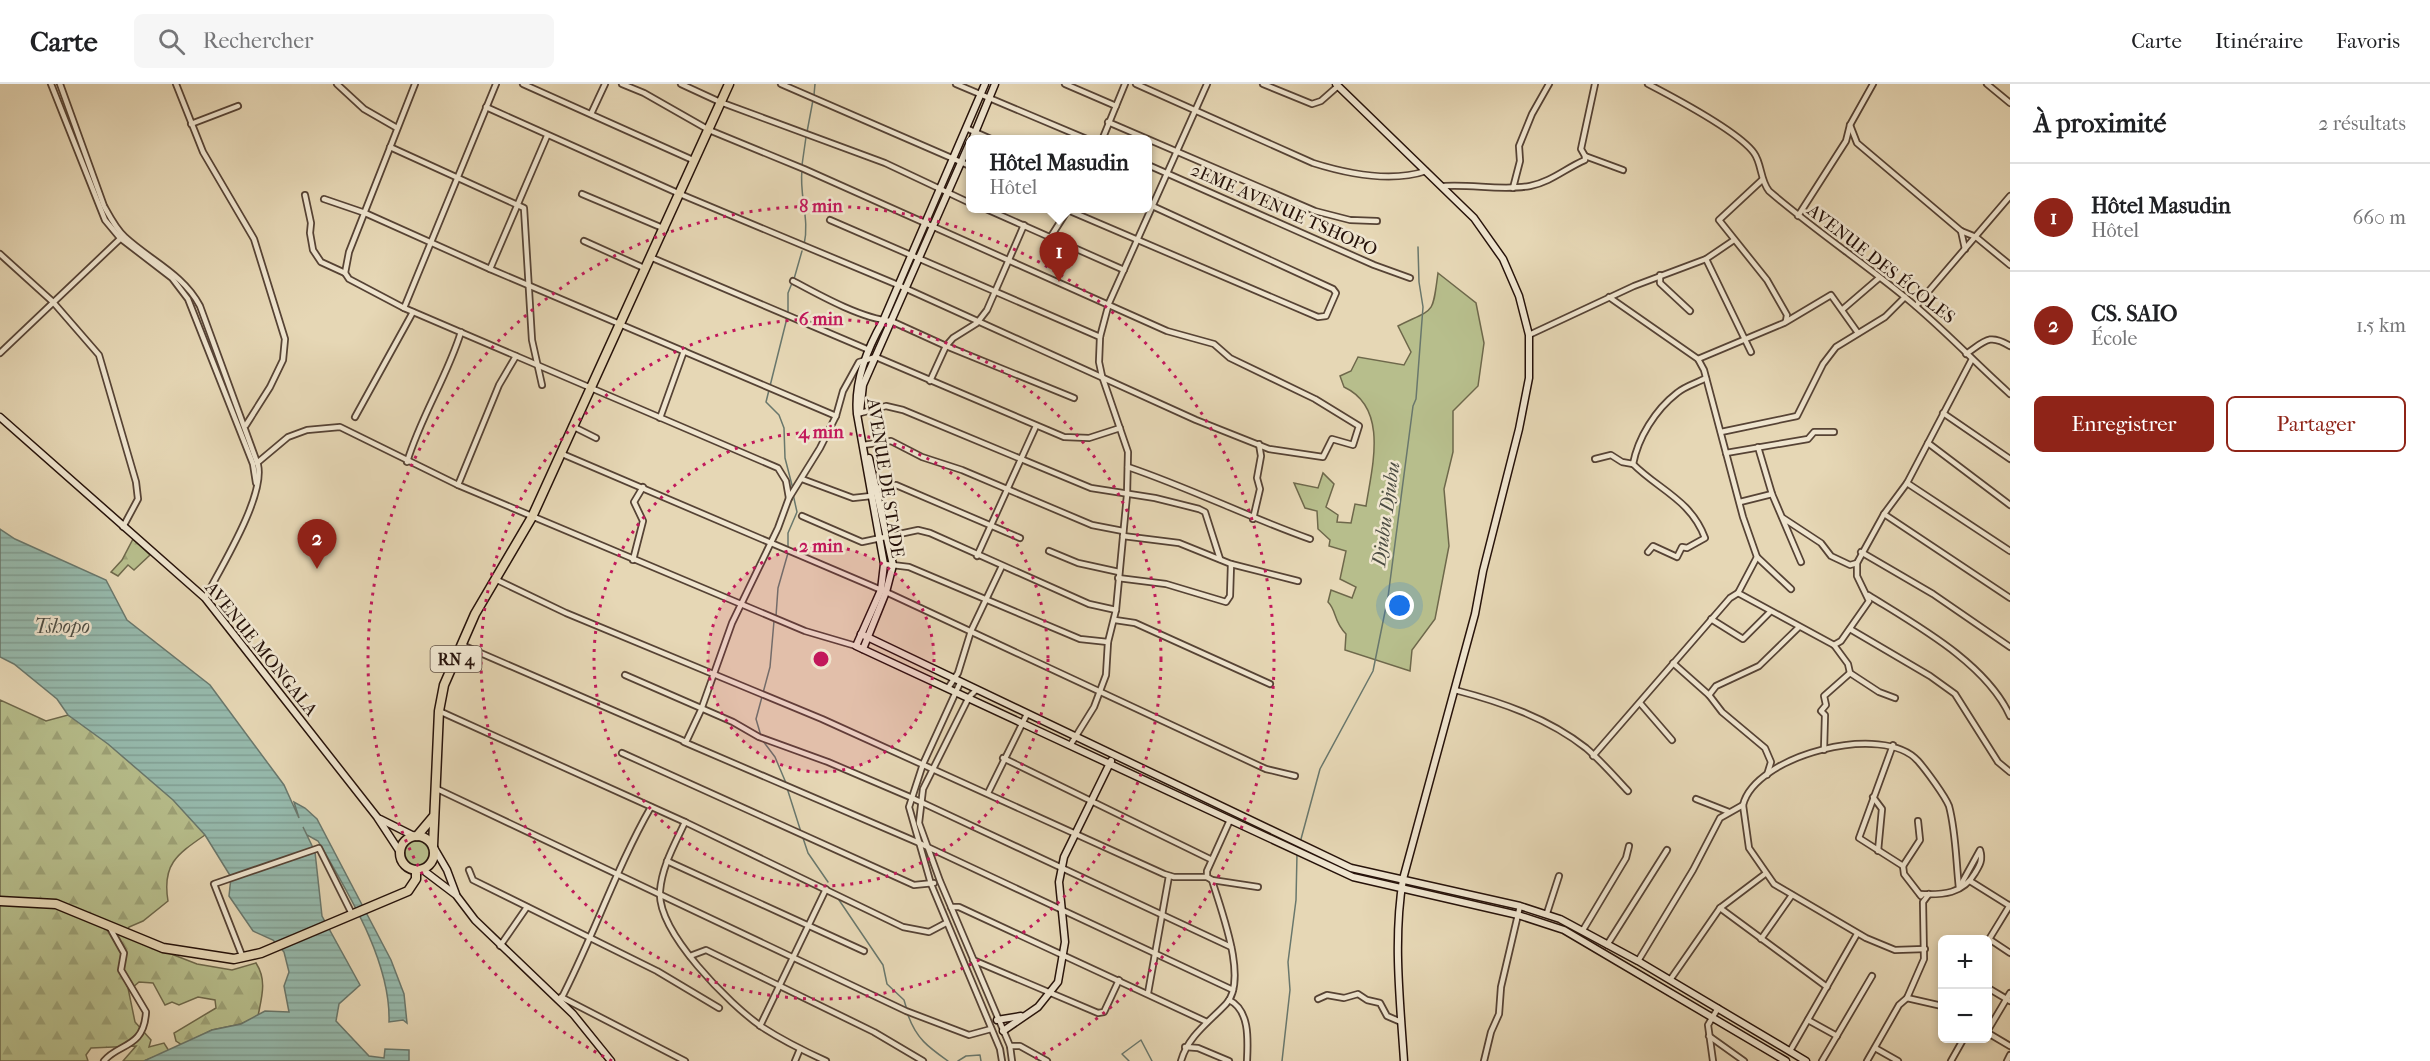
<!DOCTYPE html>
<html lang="fr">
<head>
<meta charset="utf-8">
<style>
  body { margin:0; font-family:"IM FELL French Canon",serif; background:#f6f6f6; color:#202124 }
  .controls { position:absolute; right:18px; bottom:18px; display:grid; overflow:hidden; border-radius:9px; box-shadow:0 3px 9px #0003 }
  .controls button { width:54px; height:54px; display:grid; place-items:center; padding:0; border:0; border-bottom:2px solid #e0e0e0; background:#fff; color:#202124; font:30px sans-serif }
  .you { position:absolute; left:1400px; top:522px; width:21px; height:21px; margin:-15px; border:4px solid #fff; border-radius:50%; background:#1a73e8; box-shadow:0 0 0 9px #1a73e833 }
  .badge { display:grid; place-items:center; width:39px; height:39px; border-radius:50%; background:#8f2418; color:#fff; font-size:20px; font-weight:700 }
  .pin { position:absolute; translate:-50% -50px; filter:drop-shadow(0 2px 3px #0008) }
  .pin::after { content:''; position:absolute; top:32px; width:21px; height:18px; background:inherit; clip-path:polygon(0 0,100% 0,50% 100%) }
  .popup { position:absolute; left:966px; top:51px; width:186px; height:78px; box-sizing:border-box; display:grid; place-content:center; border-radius:9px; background:#fff; filter:drop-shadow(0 2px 4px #0005); font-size:20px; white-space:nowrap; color:#757577 }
  .popup b { font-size:22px; color:#202124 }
  .popup::after { content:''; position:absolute; left:50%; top:100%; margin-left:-12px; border:12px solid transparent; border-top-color:#fff }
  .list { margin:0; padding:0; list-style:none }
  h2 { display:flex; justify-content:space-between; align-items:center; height:78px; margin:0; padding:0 24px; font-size:26px }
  h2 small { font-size:20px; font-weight:400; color:#757577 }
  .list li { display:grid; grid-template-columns:39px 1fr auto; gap:18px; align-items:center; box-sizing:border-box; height:108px; padding:0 24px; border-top:2px solid #e0e0e0 }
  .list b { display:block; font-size:22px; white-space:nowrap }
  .list p { margin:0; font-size:20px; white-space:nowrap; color:#757577 }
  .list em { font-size:20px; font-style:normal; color:#757577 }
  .actions { display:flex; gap:12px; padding:18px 24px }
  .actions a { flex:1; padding:14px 0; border:2px solid #8f2418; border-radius:9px; text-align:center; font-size:21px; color:#8f2418 }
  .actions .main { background:#8f2418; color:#fff }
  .icon { flex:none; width:33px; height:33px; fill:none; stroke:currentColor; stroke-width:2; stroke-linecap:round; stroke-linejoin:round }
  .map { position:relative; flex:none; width:2010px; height:977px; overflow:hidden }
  header { display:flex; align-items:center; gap:36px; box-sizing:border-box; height:84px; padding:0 30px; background:#fff; border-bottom:2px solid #e0e0e0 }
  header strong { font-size:28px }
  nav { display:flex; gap:33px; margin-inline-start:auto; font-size:21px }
  .search { width:420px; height:54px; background:#f6f6f6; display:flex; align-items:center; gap:15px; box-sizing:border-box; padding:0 21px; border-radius:9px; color:#757577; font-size:22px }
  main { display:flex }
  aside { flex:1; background:#fff }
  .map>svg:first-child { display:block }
  .grass { fill:#b7be8c; stroke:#6e684b; stroke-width:1.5 }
  .forest { fill:url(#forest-firs); stroke:#6e684b; stroke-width:1.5 }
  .water { fill:url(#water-rules); stroke:#69776c; stroke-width:1.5 }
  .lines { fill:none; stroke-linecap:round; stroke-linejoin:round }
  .stream { stroke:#69776c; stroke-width:1.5 }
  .street-casing { stroke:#564335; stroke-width:8 }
  .secondary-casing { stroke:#26120a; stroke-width:9 }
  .highway-casing { stroke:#26120a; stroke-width:11 }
  .street { stroke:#efe5cf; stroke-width:4.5 }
  .secondary { stroke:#efe5cf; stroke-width:6 }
  .highway { stroke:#e6d7b5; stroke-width:8 }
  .ring { fill:none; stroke:#c2185b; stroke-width:3; stroke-dasharray:3 6 }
  .labels { text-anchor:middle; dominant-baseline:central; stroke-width:5; stroke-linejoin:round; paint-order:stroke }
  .shield { fill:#efe5cf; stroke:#625145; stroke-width:1.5 }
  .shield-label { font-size:16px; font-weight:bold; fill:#26120a }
  .street-label { font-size:18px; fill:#26120a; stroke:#efe5cf }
  .water-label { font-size:20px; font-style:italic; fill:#4d4d43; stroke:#efe5cf }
  .centre { fill:#c2185b; stroke:#efe5cf; stroke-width:3 }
  .ring-label { font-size:18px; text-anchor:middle; font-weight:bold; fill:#c2185b; stroke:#efe5cf; stroke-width:5; stroke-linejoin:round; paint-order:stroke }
</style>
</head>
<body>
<header>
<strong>Carte</strong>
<div class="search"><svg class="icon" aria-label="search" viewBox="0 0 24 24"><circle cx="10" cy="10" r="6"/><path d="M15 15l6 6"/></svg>Rechercher</div>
<nav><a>Carte</a><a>Itinéraire</a><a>Favoris</a></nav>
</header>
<main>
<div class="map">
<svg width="2010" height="977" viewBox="0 0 2010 977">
  <defs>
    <pattern id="forest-firs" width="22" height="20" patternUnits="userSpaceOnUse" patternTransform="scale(1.5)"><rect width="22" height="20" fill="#b7be8c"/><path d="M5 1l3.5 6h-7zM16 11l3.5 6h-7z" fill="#9da277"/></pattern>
    <pattern id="water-rules" width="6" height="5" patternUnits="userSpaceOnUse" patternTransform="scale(1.5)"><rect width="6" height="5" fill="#96baad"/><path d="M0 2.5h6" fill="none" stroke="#819f94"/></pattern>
  </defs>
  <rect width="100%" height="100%" fill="#e6d7b5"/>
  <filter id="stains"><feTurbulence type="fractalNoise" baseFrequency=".00333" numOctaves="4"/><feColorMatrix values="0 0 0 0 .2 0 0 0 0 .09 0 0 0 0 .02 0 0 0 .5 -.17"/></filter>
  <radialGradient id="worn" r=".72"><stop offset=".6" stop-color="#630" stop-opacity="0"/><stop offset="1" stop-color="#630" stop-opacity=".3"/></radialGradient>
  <!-- grass -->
  <g class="grass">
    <path d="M1438,189l38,30 8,40 -6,43 -25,25v41l-9,37 5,57 -14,73 -23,31 -2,21 -65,-21 1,-16c-13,-13 -9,-23 -18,-32l3,-12 21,8 4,-11 -16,-8 6,-28 -17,-5 1,-6 -12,-11 -1,-18 -12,-3 -11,-25 24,5 5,-15 11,11 -8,23 12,8 -1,7 14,1 4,-19 11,2c6,-39 23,-98 -22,-119l-4,-11 11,-5 7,-14 46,8 7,-13 -13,-26c38,-19 34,-10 40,-53z"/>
    <circle cx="417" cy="769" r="12"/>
  </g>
  <!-- forest -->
  <g class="forest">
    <polygon points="133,455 150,471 134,486 128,481 118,492 111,488 122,476"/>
    <path d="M0,616l46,21 22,-6 24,12 89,75c3,15 17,20 24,33 -29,20 -43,30 -37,66l-25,20 -14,6 -4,9 72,28 35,6 24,-7c11,17 6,33 2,53l-17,8 -29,6 -30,15 -6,-4 -2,-8 42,-25 -1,-8 -17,-3 -19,8 -7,-3 -7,3 -12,-22 -14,-1 -7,6 -11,-15 7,15 7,34 16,18 -2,7 15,-4 5,8 -25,10h-21l13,-15 -45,2 -5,7 2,6h-88z"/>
  </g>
  <!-- water -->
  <path class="water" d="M0,445l15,10 91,41 21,40 83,65 74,100 15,33 -5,-16 11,6 12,11 74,141 13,34 3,29 -4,-3 -14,2c2,-61 -41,-129 -71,-181l-11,-6 -4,-8 12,25 7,64 38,69 -21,19 -3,17 33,35 15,2 1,-9 24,1v11h-265l68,-31 29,-6 24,-13 24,1 -5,-26 5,-14 -5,-20 -11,-12 -20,-9 -24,-35 2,-19 -26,-42 -32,-35 -65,-56 -40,-29 -11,-16 -43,-35 -14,-7z"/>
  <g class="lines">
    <!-- stream -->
    <g class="stream">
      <polyline points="814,11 815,0"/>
      <polyline points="807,48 813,16"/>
      <polyline points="802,81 806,53"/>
      <path d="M802,86c-3,26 8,49 2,75"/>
      <polyline points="794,195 802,167"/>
      <polyline points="788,230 788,209 792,199"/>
      <polyline points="787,234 766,318 779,331 784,344 785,374 793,405"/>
      <polyline points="776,532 778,504 788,469 788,449 797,428 793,410"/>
      <polyline points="761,652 756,635 770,583 774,537"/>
      <polyline points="763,657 775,673 786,699"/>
      <polyline points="787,704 801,748"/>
      <polyline points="803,754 808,769 828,798"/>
      <polyline points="1301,755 1320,685 1373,587 1388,513 1413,322 1416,315 1423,223 1419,198 1418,163"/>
      <polyline points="839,816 883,881 887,900 904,916 907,926"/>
      <path d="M908,931c8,23 20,32 40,46"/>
      <polyline points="958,977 966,972 980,971 981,977"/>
      <polyline points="1129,977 1122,970 1141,956 1152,977"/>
      <polyline points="1282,977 1290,906 1288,878 1296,816 1297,770"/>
    </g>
    <defs>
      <g id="street">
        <polyline points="51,0 105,136 120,154 172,194 188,215 253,380 256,399"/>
        <path d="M60,0l44,122c6,11 12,23 21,31 26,24 58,37 75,69l58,159c7,32 -38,104 -53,133"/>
        <polyline points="176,0 203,68 254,155 285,255 283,276 270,303 246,341"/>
        <polyline points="337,0 364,25 397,44"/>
        <polyline points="415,0 349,168 345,189 349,195 404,224 778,384 786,397 789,414"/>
        <polyline points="523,0 695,77"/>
        <polyline points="681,0 720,18 885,79 970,119"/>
        <polyline points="781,0 970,82"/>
        <polyline points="956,0 1089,56"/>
        <polyline points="1065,0 1116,22"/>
        <path d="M1136,0l177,79c35,11 77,20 113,8"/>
        <polyline points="1263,0 1312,20 1321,17 1338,2"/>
        <polyline points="1595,0 1581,65 1585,72 1623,86"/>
        <path d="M1648,0c25,13 91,48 106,69 8,11 6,27 15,38 44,38 92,70 137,107 37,30 68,64 104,96"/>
        <polyline points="1987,0 2010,19"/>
        <polyline points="486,23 680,110 898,201 1196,336 1269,365 1323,373 1332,355 1353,361 1359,342 1315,315 1230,274 1214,260 1167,247 804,85 709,46 644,9 622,0"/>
        <polyline points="591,30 605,0"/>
        <polyline points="1108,38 1315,127 1350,136 1377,137"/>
        <polyline points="191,40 238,22"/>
        <polyline points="1850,41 1857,59 1961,147 1976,153 2010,181"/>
        <polyline points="966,44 993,56"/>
        <polyline points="1102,56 1125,0"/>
        <polyline points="390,63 524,124 532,256 542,301"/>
        <polyline points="1148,81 1374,181 1410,194"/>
        <polyline points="1762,96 1719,136 1767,196 1787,231 1786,237"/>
        <path d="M1444,102c29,-2 58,5 86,0 21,-4 36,-18 55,-26v-4"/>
        <polyline points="1513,104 1520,77 1519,62 1532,30 1549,0"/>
        <polyline points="582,110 665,145"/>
        <polyline points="305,111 311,139 310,149 313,166 321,178 345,189"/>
        <polyline points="324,115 365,129 490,185 836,332"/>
        <polyline points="984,124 1124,186"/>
        <polyline points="1063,124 1318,233 1326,232 1336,209 1333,205 1148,120"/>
        <polyline points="1798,132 1846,57 1850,41 1873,0"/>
        <polyline points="830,136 1100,253"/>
        <polyline points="1961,147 1965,165"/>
        <polyline points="1050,154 1069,124"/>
        <polyline points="584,157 644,184"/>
        <polyline points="0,170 53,218 99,271 136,398 138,415 123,443"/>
        <polyline points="650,173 869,266"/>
        <polyline points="1706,175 1751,268"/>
        <polyline points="490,185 547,52"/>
        <polyline points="1660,191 1660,199 1690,227"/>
        <path d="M793,197c26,14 69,38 98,40l55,25 128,52"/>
        <polyline points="1916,222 2010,112"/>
        <polyline points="404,224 496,0"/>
        <polyline points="1843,225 1879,194"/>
        <polyline points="1529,251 1634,202 1706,175 1734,156"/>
        <polyline points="0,269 122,153"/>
        <path d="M1966,270c19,-13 23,-21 44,-8"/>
        <polyline points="1698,275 1784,239 1831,211 1858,249"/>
        <polyline points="930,297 946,262 953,254 977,239 987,226 1024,141"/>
        <polyline points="1943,329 2010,375"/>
        <polyline points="857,330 886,322 903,326 1091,404 1155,414 1199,425 1205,428 1220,475"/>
        <polyline points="355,333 413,228"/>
        <polyline points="660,334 684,267"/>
        <polyline points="572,342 596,354"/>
        <polyline points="1721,348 1797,332 1823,280 1836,263 1885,233 1905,213"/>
        <polyline points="1928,359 2010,421"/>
        <polyline points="863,361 891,357 922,373 962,386 1092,441 1123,447"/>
        <polyline points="1758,363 1772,410 1801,478"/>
        <polyline points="560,369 886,508 1266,685 1295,692"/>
        <polyline points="1726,369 1808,355 1814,348 1834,348"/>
        <path d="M1595,375l16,-4 11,7 11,2c5,-26 22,-54 44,-71 8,-7 20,-10 29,-15"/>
        <path d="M407,378c14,-46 40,-85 54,-130"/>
        <polyline points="257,379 288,353 307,346 340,343 458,401 805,547 856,562"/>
        <path d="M1633,380c26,26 58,36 72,74l-18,10 -5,-1 -5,10 -24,-11 -5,6"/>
        <path d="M1128,383c62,21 120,50 182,72"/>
        <polyline points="802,395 853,414 871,412 875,404 896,401 1020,454"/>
        <polyline points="1907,399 2010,467"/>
        <polyline points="458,401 499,301 516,272"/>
        <polyline points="1740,418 1772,410"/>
        <polyline points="1884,430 2010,514"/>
        <polyline points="802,432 862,458 918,446 930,449 1089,520 1116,526"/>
        <polyline points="1783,434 1821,459 1831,472 1850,481 1857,479"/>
        <polyline points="1253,435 1260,405 1257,394 1261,372 1259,360"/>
        <polyline points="1123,452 1179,459 1231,480 1298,497"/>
        <polyline points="1049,467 1078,479 1119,488"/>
        <polyline points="1861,468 1933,510 2010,563"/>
        <polyline points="977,472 1036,342"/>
        <polyline points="1757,473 1791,505"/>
        <polyline points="633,476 643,437 634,418 643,403"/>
        <polyline points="884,480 909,483 1080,555 1108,558"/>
        <polyline points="1118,494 1166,500 1226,518 1230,512 1231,480"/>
        <polyline points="495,495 566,529 822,635 1164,790 1174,793 1207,793"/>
        <polyline points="1738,509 1834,561 1848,580 1850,589 1879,608 1895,614"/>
        <path d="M1868,511c48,30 118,68 142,121"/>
        <polyline points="1711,535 1743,555 1770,528"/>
        <polyline points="1115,536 1135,539 1270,600"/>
        <polyline points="1850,545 1930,592 1955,610 1998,678 2010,688"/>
        <polyline points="462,561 686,658 701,626 732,539 778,444 789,414 820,364 836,332 843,307 859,278 876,273 1064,353 1089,354 1120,344"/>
        <polyline points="1834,561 1841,557 1869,517 1857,492 1857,479 1884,430 1907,399 1972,275"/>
        <polyline points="1673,579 1709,611 1722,628 1765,664 1771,678 1767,691"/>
        <polyline points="625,591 733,638 759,653 828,678 910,713 1231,863"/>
        <polyline points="960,599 923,680 909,723 931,800 1000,965 1002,977"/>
        <polyline points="948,604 958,589 971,547 1002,482"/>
        <polyline points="976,606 969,613 923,705 919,739 940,797 1010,962 1012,977"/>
        <path d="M1455,606c46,12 93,28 131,58 15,13 29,29 42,43"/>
        <polyline points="1709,611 1716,602 1759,582 1799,543"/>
        <polyline points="1640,619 1672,656"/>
        <polyline points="439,627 685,738 903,843 929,848 946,839"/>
        <polyline points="684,658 917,758 1233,906"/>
        <polyline points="1071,660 1094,623 1106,591 1108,558 1116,526 1127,411 1128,368 1102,292 1099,278 1100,253 1109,219 1207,0"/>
        <polyline points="1893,661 1859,754 1903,782 1920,756 1918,737"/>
        <polyline points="1824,666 1825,631 1821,627 1826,621 1824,612 1850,589"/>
        <polyline points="622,669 914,801 934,799"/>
        <polyline points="1593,672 1730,514 1738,509 1757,473 1743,433 1704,286 1698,275 1609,213"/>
        <polyline points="1003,674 1210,775"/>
        <polyline points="435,704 906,927 969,951 991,945"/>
        <polyline points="988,709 1027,630"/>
        <polyline points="1873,713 1882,725 1878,767"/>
        <polyline points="1696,715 1729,728"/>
        <path d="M685,738c-10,22 -23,44 -25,69 -3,41 69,113 102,136 20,13 42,24 64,34"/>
        <polyline points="667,777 864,867"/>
        <polyline points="1903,782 1904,790 1921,812"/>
        <polyline points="469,786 473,796 657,887 719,924"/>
        <polyline points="1212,796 1258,803"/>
        <polyline points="1970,797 2010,822"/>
        <path d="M1920,810c23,1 43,0 55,-21 5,-8 8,-13 5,-23l-21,38"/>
        <polyline points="951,823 959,823 1207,938"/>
        <polyline points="1720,824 1827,903"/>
        <polyline points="1547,829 1559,792"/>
        <polyline points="1583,846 1626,774 1629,762"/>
        <polyline points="1761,855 1792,811"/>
        <polyline points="1989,855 2010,869"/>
        <polyline points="1988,857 2010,821"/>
        <polyline points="1607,861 1667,766"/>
        <polyline points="500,862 527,823"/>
        <path d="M1925,865l-30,1 -29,-12 -92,-54 -25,-36 -6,-43c12,-50 141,-83 175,-44 8,9 27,35 31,45 7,26 7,56 10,82"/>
        <polyline points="690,872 706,866 874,948 923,977"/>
        <polyline points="243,874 214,800 319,764 352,830"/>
        <polyline points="973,876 1098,929 1104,928 1119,896"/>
        <polyline points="1638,877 1693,786 1720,734 1743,721"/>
        <polyline points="1670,896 1720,824 1765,790"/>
        <polyline points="1988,904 2010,917"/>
        <polyline points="1148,909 1169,792"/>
        <polyline points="561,913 685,977"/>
        <polyline points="1907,914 1942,922"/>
        <polyline points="1318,915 1327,911 1344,914 1358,910 1367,916 1380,919 1387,932 1401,938"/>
        <path d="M1229,916c21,10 19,40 18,61"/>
        <path d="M560,917c33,-63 56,-133 91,-194"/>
        <polyline points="1808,936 1837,952"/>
        <polyline points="760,942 826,805"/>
        <polyline points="1988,946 2010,909"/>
        <polyline points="1988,949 2010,962"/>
        <polyline points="1709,952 1744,977"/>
        <polyline points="1010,962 1020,962 1047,977"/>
        <polyline points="1185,963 1198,964 1229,977"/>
        <polyline points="1875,964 1898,977"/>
        <polyline points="1790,967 1857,850"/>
        <path d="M104,977c14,-18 40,-12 42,-49l-25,-42 3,-17 -14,-25"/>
        <polyline points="795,977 800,965"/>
        <path d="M1181,977c7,-25 28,-39 45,-57 23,-24 -6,-96 -14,-124l-5,-3v-6l23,-51"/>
        <polyline points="1484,977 1491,948 1499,930 1501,903 1520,822"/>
        <polyline points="1713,977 1708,941 1718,924"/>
        <polyline points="1822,977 1872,892"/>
        <polyline points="1867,977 1899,921 1907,914 1924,875 1923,818 1929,810"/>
        <polyline points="1951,977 1964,954"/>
        <polyline points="2007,977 2010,971"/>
      </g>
      <g id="secondary">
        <path d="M985,0l-102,237c-16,28 -29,61 -26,93l27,150 -3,26 -25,56 497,231 165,38 46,15 222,131"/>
        <path d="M1336,0l138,134 29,41 16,37 10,39v43l-10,51 -36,142 -8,43 -72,265c-10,60 -3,121 1,182"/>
        <polyline points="972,56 995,0"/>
        <polyline points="860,328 863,301 970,58"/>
        <polyline points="0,333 205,514 377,733 400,768"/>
        <polyline points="861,550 1351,784 1520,822 1560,835 1638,877 1806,977"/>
        <polyline points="863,565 886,508 893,481 869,374"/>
        <polyline points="380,735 414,752"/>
        <polyline points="433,762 447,786 456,810"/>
        <polyline points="423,786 456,811 475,836 573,930 611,977"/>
        <polyline points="997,936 1021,932"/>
        <polyline points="1003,947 1038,923 1058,898 1065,858 1059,798 1064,773 1111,677"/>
      </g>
      <g id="highway">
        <circle cx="417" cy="769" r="17"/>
        <polyline points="417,752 433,733"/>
        <polyline points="433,762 439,627 444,601 475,530 532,433 729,0"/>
        <polyline points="0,817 56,820 163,864 234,875 261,869 408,807 416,795 416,786"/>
      </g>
    </defs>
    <!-- street casing -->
    <use href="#street" class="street-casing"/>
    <!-- secondary casing -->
    <use href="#secondary" class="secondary-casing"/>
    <!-- highway casing -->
    <use href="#highway" class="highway-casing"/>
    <!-- street -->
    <use href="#street" class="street"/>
    <!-- secondary -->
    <use href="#secondary" class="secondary"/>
    <!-- highway -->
    <use href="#highway" class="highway"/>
  </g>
  <!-- distance rings -->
  <circle cx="821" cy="575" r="113" fill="#c2185b" fill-opacity=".12"/>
  <g class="ring">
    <circle cx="821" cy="575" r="113"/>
    <circle cx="821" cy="575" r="227"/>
    <circle cx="821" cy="575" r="340"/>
    <path d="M612 977A453 453 0 1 1 1030 977"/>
  </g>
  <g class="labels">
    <!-- shield labels -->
    <rect class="shield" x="430.5" y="562" width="51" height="26" rx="4.5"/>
    <g class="shield-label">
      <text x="456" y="575">RN 4</text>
    </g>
    <!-- street labels -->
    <g class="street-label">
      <text transform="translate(1284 126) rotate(24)">2EME AVENUE TSHOPO</text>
      <text transform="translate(1881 180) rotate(38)">AVENUE DES ÉCOLES</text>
      <text transform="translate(885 394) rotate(81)">AVENUE DE STADE</text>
      <text transform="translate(261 565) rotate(51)">AVENUE MONGALA</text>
    </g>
    <!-- water labels -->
    <g class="water-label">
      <text transform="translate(1386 430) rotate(-82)">Djubu Djubu</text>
      <text x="62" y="542">Tshopo</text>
    </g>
  </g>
  <circle cx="821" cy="575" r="9" class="centre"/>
  <g class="ring-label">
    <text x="821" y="128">8 min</text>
    <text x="821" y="241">6 min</text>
    <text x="821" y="354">4 min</text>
    <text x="821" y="468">2 min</text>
  </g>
  <rect width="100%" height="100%" filter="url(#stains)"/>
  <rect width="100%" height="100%" fill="url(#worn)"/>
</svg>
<div class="controls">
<button>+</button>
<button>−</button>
</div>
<div class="you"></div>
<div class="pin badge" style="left:1059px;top:198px">1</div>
<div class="popup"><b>Hôtel Masudin</b>Hôtel</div>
<div class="pin badge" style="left:317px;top:485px">2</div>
</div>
<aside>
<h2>À proximité<small>2 résultats</small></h2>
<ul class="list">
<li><span class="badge">1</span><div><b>Hôtel Masudin</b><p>Hôtel</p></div><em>660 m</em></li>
<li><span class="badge">2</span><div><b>CS. SAIO</b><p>École</p></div><em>1.5 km</em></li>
</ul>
<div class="actions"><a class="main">Enregistrer</a><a>Partager</a></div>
</aside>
</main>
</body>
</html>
